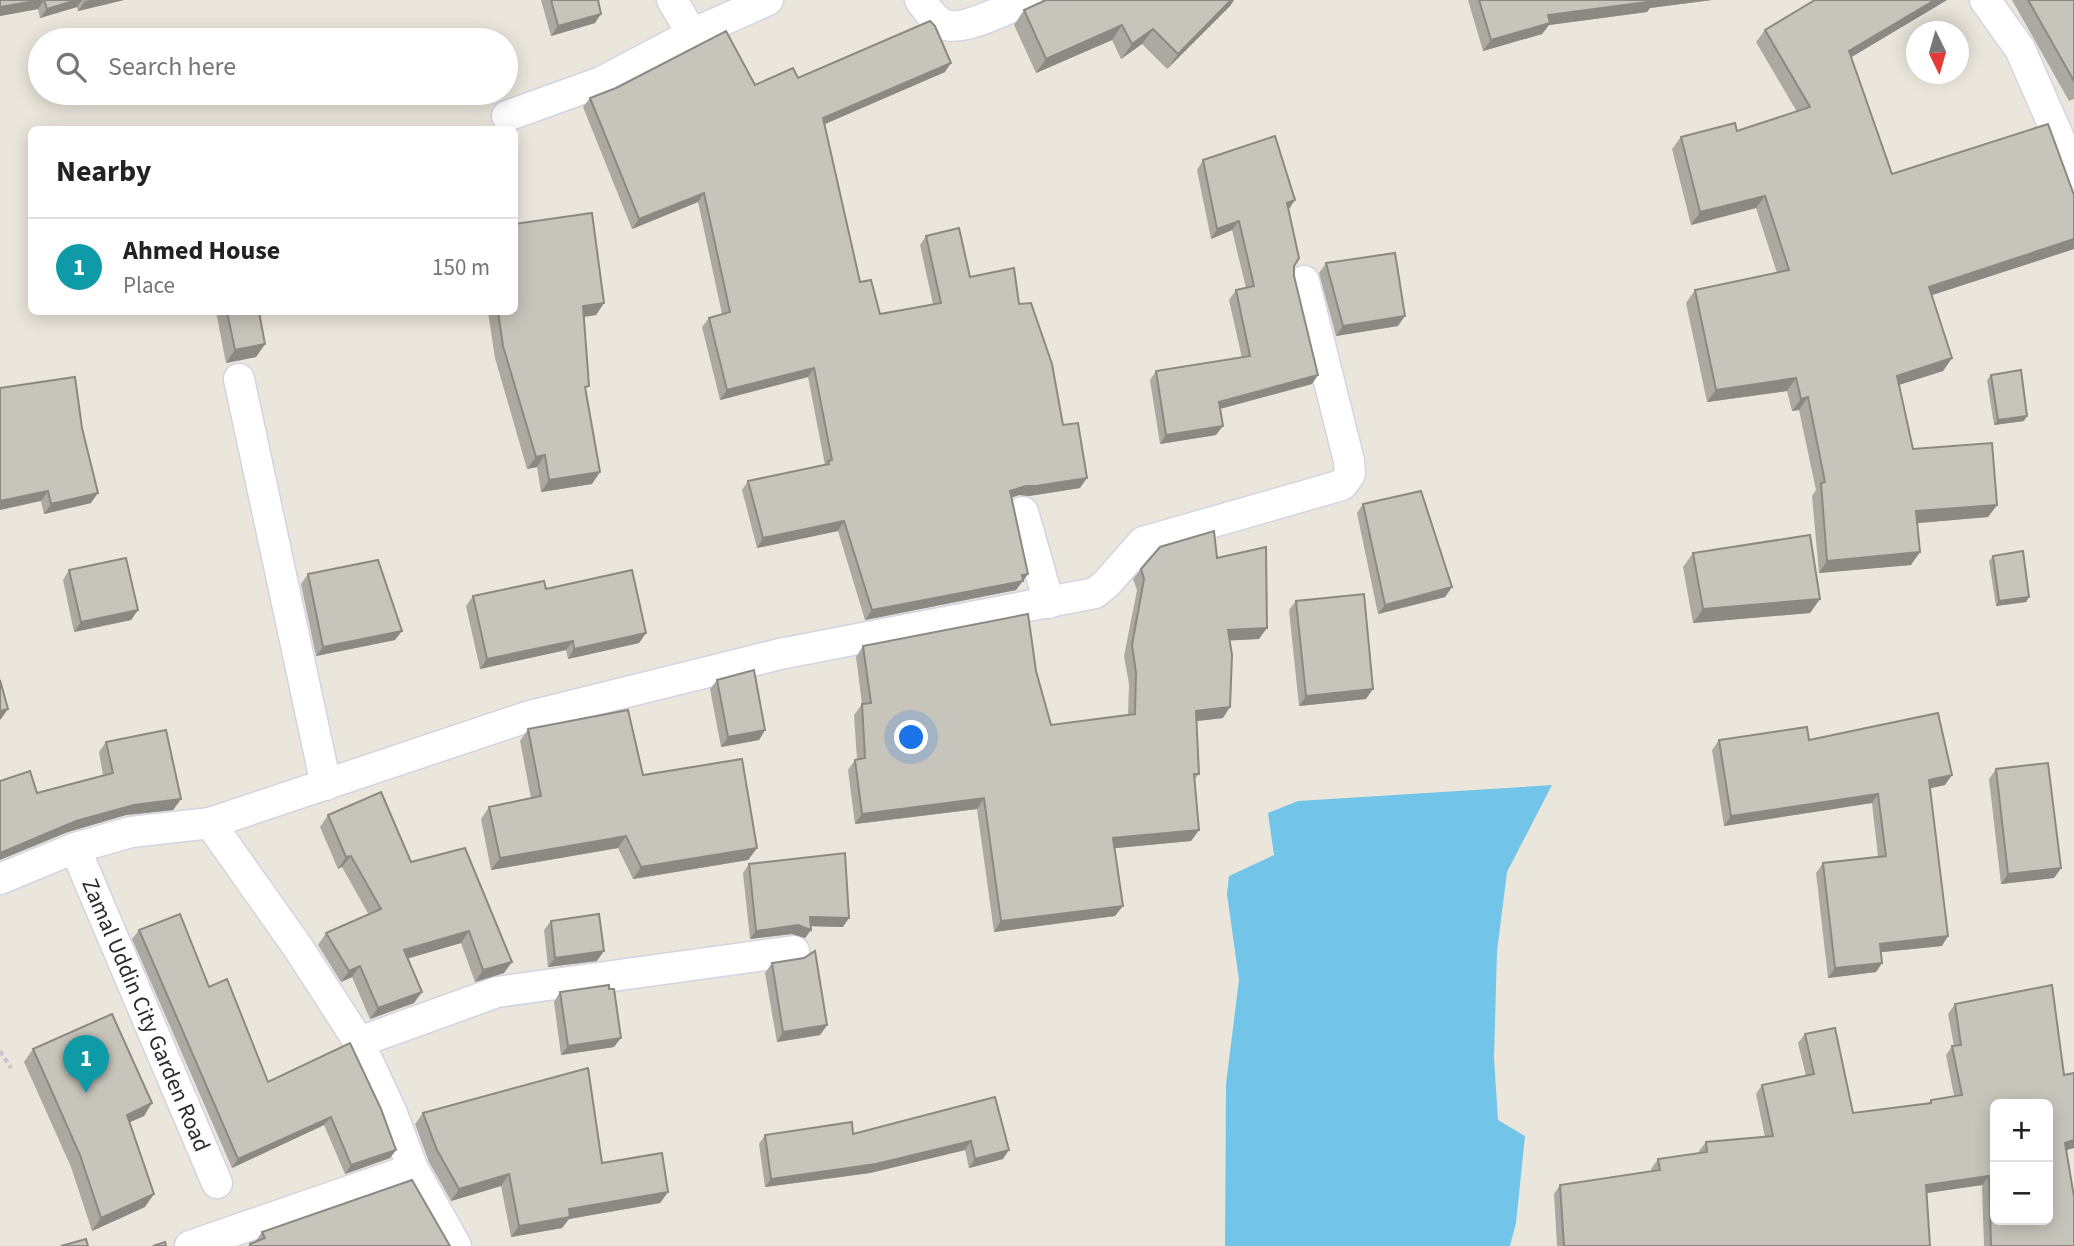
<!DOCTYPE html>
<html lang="en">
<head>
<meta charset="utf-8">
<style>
  body { margin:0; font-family:"Source Sans 3",sans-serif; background:#f6f6f6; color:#222 }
  .controls { position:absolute; right:21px; bottom:21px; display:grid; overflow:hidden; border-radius:10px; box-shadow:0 4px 18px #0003 }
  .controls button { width:63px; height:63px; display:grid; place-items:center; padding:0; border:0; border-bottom:2px solid #e0e0e0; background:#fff; color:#222; font:35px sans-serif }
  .compass { position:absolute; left:1906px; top:21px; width:63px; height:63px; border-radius:50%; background:#fff; box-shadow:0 4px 18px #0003; rotate:175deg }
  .you { position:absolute; left:912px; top:738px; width:24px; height:24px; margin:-18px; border:5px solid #fff; border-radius:50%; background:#1a73e8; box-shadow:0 0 0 10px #1a73e833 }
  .badge { display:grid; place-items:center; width:46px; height:46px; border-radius:50%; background:#b45309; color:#fff; font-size:23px; font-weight:700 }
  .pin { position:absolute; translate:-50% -58px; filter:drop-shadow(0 2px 4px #0008) }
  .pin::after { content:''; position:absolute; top:37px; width:24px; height:21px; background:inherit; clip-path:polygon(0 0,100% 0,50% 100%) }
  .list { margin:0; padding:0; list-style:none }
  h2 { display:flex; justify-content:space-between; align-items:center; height:91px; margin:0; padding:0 28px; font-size:30px }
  h2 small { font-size:23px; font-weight:400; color:#767676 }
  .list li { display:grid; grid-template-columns:46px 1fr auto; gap:21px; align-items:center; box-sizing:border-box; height:98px; padding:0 28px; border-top:2px solid #e0e0e0 }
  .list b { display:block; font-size:26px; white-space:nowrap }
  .list p { margin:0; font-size:23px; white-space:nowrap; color:#767676 }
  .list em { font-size:23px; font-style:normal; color:#767676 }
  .icon { flex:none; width:38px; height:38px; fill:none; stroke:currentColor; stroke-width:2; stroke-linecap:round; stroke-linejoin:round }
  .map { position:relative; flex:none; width:2074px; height:1246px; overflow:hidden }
  .search { position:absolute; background:#fff; box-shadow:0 4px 18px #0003; left:28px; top:28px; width:490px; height:77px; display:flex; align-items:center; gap:18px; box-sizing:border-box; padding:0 24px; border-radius:38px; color:#767676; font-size:26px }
  .panel { position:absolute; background:#fff; box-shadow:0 4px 18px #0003; left:28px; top:126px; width:490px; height:189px; border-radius:10px }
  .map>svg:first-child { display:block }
  .water { fill:#73c4e9 }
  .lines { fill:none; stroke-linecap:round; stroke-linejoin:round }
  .street-casing { stroke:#d2d4e2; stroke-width:33 }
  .path { stroke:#c8c8c8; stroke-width:4.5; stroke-dasharray:5 3.5; stroke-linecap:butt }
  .street { stroke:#fff; stroke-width:30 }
  .wall { fill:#aba9a1 }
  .shaded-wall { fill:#8b8983 }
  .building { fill:#c7c4bb; stroke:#8b8983; stroke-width:2; fill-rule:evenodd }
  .labels { text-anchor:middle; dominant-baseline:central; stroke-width:6; stroke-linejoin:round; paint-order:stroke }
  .street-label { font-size:23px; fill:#2a2a2a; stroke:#fff }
</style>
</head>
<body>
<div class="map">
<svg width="2074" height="1246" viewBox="0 0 2074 1246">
  <rect width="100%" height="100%" fill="#ebe6dc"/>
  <!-- water -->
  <polygon class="water" points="1552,785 1507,872 1497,951 1494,1058 1498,1120 1525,1136 1516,1223 1510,1246 1225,1246 1226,1084 1239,980 1227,894 1229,876 1274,855 1268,813 1298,801"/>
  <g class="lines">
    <defs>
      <g id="street">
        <polyline points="672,0 692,34"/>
        <path d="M920,0c7,9 13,19 23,24 18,9 65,-16 84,-24"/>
        <polyline points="1985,0 2020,49 2059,138 2074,185"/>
        <polyline points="507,116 601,82 692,34 768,0"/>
        <polyline points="239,379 326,785"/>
        <polyline points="1023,512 1049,603"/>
        <polyline points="210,823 297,946 359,1042 391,1111 413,1169 456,1246"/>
        <polyline points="75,848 217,1183"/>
        <polyline points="0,879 75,848 131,832 210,823 530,716 780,654 1095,593 1107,583 1143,542 1342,485 1350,474 1349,461 1304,281"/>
        <polyline points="359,1042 497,992 794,951"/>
        <polyline points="190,1246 413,1169"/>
      </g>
    </defs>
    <!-- street casing -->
    <use href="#street" class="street-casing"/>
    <!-- path -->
    <polyline class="path" points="0,1051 11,1068"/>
    <!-- street -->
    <use href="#street" class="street"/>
  </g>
  <!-- wall -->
  <g class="wall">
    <polygon points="0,0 124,0 78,11 77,7 40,18 38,9 0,16"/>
    <polygon points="541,0 598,0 595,23 551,36"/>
    <polygon points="1044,0 1234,0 1230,6 1167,69 1142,44 1121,59 1112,40 1036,73 1014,25 1024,10 1044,1"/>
    <polygon points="1468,0 1712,0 1650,8 1647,12 1549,25 1542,34 1483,51"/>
    <polygon points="1815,0 1947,0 1851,57 1892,174 2074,249 1932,295 1952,358 1943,371 1899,385 1913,449 1997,505 1988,517 1917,523 1911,565 1819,573 1812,496 1816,490 1799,410 1792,411 1787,391 1707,402 1686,303 1695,290 1777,273 1756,208 1691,225 1672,149 1681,137 1737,131 1797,112 1756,42 1765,30"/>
    <polygon points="2012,0 2074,0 2074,99 2069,101"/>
    <polygon points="945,72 824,124 860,282 880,314 933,304 920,245 926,236 970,277 1019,304 1063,425 1080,488 1029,496 1019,495 1011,498 1028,574 1016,590 865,620 838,531 757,548 742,490 748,481 825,465 808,377 720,400 702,327 709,318 722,314 698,202 632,229 583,107 590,98 755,85 798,78"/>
    <polygon points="1203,160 1288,209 1294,266 1294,276 1312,384 1220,409 1216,435 1160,444 1150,380 1156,371 1242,358 1229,300 1236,290 1246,288 1232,230 1211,239 1197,170"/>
    <polygon points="1326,263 1398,326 1336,336 1319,273"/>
    <polygon points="604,303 596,315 584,317 586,391 592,484 541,492 537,467 527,469 495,358 488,312 514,312"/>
    <polygon points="216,312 259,312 265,344 256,357 226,363"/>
    <polygon points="1991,375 2024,421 1994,425 1987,380"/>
    <polygon points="0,388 91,503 44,514 41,501"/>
    <polygon points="1363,504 1452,587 1445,597 1378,614 1357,513"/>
    <polygon points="1693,553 1820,599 1810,613 1693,623 1683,567"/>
    <polygon points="1993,556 2029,597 2026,602 1996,606 1989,561"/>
    <polygon points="1217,558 1259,639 1230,640 1223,718 1196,721 1199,774 1194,780 1199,830 1191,841 1115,848 1115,916 994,932 977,809 855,824 848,770 855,760 857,759 854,715 862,704 856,657 863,646 1036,671 1051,725 1128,715 1129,684 1124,656 1137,590 1133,579 1141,569"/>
    <polygon points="69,570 138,610 131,620 74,632 63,580"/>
    <polygon points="308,574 395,640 316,656 301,584"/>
    <polygon points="546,589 646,633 639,643 568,659 566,650 480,669 466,606 473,596"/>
    <polygon points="1296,601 1366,699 1299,706 1289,610"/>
    <polygon points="717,680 765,730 759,740 721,747 710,689"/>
    <polygon points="528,729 643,775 757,848 748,860 633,879 618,848 491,870 481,819 489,807 531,798 520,741"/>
    <polygon points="1719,740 1809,740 1945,785 1930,788 1942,946 1881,952 1882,963 1876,972 1828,978 1816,873 1823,863 1878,857 1872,803 1724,826 1712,750"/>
    <polygon points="106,742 181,799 173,810 126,815 68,832 37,793 103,775 99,752"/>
    <polygon points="1996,769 2061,868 2054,878 2001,884 1989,779"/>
    <polygon points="328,815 411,862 504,973 475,982 461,943 407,958 414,1003 370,1019 352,977 341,982 318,945 326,933 369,915 342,867 338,869 320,827"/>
    <polygon points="749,864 843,927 811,926 811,930 805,938 792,934 750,939 743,873"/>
    <polygon points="551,921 597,961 548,967 544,930"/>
    <polygon points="139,930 209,987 268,1082 396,1150 390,1158 345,1174 324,1125 232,1168 132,939"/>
    <polygon points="772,963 827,1025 820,1035 777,1042 765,973"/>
    <polygon points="560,992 614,1047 561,1055 554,1002"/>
    <polygon points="1955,1004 2064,1075 2074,1073 2074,1148 2066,1150 2074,1246 1984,1246 1982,1185 1927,1193 1930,1246 1557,1246 1554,1194 1560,1185 1652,1172 1651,1169 1658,1159 1700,1153 1699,1151 1706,1142 1765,1137 1756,1094 1762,1085 1806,1076 1798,1043 1805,1034 1853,1113 1928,1104 1931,1100 1954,1096 1946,1055 1952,1046 1954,1046 1948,1014"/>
    <polygon points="33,1049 144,1116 130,1122 145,1207 92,1231 71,1167 24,1062"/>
    <polygon points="995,1097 1003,1159 969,1168 965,1150 870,1173 765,1187 759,1144 765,1135 853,1134"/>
    <polygon points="423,1113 602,1163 668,1192 660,1203 569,1219 562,1228 511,1237 501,1186 451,1201 429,1162 415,1124"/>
    <polygon points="262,1232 448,1244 450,1246 248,1246 250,1244 255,1242"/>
  </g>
  <!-- shaded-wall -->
  <g class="shaded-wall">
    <polygon points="44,0 38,9 0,16 0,7"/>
    <polygon points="77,0 82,0 77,7 40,18 47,9"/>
    <polygon points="90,0 124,0 78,11 85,1"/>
    <polygon points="1231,0 1234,0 1230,6 1167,69 1178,54"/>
    <polygon points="1653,0 1712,0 1650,8 1647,12 1549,25 1542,34 1483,51 1491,40 1548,15"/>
    <polygon points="1935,0 1947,0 1840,64 1849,51"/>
    <polygon points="601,14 595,23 551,36 558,26"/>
    <polygon points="1122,25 1112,40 1036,73 1046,59"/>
    <polygon points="1153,29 1142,44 1121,59 1132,44"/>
    <polygon points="951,63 945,72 816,128 823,118"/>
    <polygon points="704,193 698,202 632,229 639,219"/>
    <polygon points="1765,196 1756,208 1691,225 1700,212"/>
    <polygon points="1295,200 1289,209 1280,212 1287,203"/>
    <polygon points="1239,221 1232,230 1211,239 1217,229"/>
    <polygon points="2074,239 2074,249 1920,299 1929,287"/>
    <polygon points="604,303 596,315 575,318 583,306"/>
    <polygon points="1405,316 1398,326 1336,336 1343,326"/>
    <polygon points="265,344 256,357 226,363 235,350"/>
    <polygon points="1952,358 1943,371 1889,388 1897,376"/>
    <polygon points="814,368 808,377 720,400 727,390"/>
    <polygon points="1318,375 1312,384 1212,411 1219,402"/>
    <polygon points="1796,378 1787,391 1707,402 1716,390"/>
    <polygon points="1808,397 1799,410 1792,411 1801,399"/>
    <polygon points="2027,416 2024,421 1994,425 1998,420"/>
    <polygon points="1223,426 1216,435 1160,444 1166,435"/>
    <polygon points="545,455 537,467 527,469 536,457"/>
    <polygon points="600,472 592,484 541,492 549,480"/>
    <polygon points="1087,478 1080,488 1029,496 1019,495 1003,500 1010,491 1026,486"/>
    <polygon points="48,491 41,501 0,510 0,501"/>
    <polygon points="98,493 91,503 44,514 51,504"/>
    <polygon points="1997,505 1988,517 1907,524 1916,511"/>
    <polygon points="844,521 838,531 757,548 763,538"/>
    <polygon points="1920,552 1911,565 1819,573 1827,561"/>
    <polygon points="1028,574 1016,590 865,620 872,610"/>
    <polygon points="1452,587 1445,597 1378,614 1385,605"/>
    <polygon points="2029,597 2026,602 1996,606 1999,601"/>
    <polygon points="1820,599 1810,613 1693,623 1703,609"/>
    <polygon points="138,610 131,620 74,632 81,622"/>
    <polygon points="1267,628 1259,639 1221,641 1228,630"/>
    <polygon points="402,631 395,640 316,656 323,647"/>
    <polygon points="646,633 639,643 568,659 574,649"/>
    <polygon points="573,641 566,650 480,669 487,659"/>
    <polygon points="1373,689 1366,699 1299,706 1306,696"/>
    <polygon points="1230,707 1223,718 1189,722 1196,711"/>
    <polygon points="8,709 1,719 0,720 0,711"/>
    <polygon points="765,730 759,740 721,747 728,737"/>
    <polygon points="1952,775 1945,785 1923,790 1929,780"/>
    <polygon points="1878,794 1872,803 1724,826 1731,816"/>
    <polygon points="984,798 977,809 855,824 862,814"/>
    <polygon points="181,799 173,810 126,815 68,832 0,860 0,853 76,821 134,805"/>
    <polygon points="1199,830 1191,841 1106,849 1113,838"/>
    <polygon points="626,836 618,848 491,870 500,858"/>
    <polygon points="757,848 748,860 633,879 641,867"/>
    <polygon points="351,856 342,867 338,869 346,857"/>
    <polygon points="2061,868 2054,878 2001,884 2008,874"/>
    <polygon points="1123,906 1115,916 994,932 1001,921"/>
    <polygon points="810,917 849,918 843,927 804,926"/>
    <polygon points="798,925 811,930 805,938 792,934 750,939 756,931"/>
    <polygon points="469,931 461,943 396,962 404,950"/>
    <polygon points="1948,936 1942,946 1873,953 1880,944"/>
    <polygon points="604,951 597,961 548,967 555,958"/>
    <polygon points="512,962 504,973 475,982 483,970"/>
    <polygon points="1882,963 1876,972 1828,978 1835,968"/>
    <polygon points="360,966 352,977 341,982 349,971"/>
    <polygon points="422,992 414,1003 370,1019 378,1008"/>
    <polygon points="827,1025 820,1035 777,1042 783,1032"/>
    <polygon points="621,1038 614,1047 561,1055 568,1046"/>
    <polygon points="152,1103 144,1116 119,1127 127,1115"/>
    <polygon points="331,1117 324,1125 232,1168 238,1159"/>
    <polygon points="2074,1140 2074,1148 2058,1152 2065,1143"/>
    <polygon points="971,1141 965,1150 870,1173 765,1187 771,1179"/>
    <polygon points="396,1150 390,1158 345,1174 351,1165"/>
    <polygon points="1009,1150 1003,1159 969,1168 975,1159"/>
    <polygon points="509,1174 501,1186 451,1201 459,1189"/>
    <polygon points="1989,1176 1982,1185 1920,1194 1926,1185"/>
    <polygon points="668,1192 660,1203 569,1219 562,1228 511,1237 519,1226 569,1209"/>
    <polygon points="154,1194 145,1207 92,1231 101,1218"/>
  </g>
  <!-- building -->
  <g class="building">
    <polygon points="0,0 41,0 0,7"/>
    <polygon points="44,0 77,0 47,9"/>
    <polygon points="551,0 598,0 601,14 558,26"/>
    <polygon points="1046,0 1231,0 1178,54 1153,29 1132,44 1122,25 1046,59 1024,10"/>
    <polygon points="1479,0 1655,0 1655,1 1548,15 1550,23 1491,40"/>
    <polygon points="1815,0 1935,0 1849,51 1892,174 2048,124 2074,195 2074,239 1929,287 1952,358 1897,376 1913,449 1992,443 1997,505 1916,511 1920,552 1827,561 1821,483 1825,482 1808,397 1801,399 1796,378 1716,390 1695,290 1789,270 1765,196 1700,212 1681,137 1735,123 1737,131 1810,107 1765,30"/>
    <polygon points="2028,0 2074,0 2074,81"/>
    <polygon points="930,21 935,26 951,63 823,118 860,282 871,280 880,314 941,303 926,236 959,228 970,277 1014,268 1019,304 1031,303 1052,364 1063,425 1078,423 1087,478 1036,486 1026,486 1010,491 1028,574 1022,575 1023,581 872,610 844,521 763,538 748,481 829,464 828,461 832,460 814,368 727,390 709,318 730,312 704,193 639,219 590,98 616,88 726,31 755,85 793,68 798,78"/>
    <polygon points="1275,136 1295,200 1287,203 1299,258 1294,266 1294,276 1318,375 1219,402 1223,426 1166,435 1156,371 1250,356 1236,290 1254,286 1239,221 1217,229 1203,160"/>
    <polygon points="592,213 604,303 583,306 589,386 585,387 600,472 549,480 545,455 536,457 503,346 498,312 514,312 514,224"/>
    <polygon points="1395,253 1405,316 1343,326 1326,263"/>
    <polygon points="227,312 259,312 265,344 235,350"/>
    <polygon points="2021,370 2027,416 1998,420 1991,375"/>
    <polygon points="75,377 82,428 98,493 51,504 48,491 0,501 0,388"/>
    <polygon points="1421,491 1452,587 1385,605 1363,504"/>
    <polygon points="1214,531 1217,558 1266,547 1267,628 1228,630 1232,655 1230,707 1196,711 1199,774 1194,774 1199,830 1113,838 1123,906 1001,921 984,798 862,814 855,760 865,758 862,704 871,703 863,646 1028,614 1036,671 1051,725 1135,714 1136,673 1132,645 1144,579 1141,569 1160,547"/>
    <polygon points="1810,535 1820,599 1703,609 1693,553"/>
    <polygon points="2023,551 2029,597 1999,601 1993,556"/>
    <polygon points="126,558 138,610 81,622 69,570"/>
    <polygon points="378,560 402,631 323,647 308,574"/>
    <polygon points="632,570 646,633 574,649 573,641 487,659 473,596 544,581 546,589"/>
    <polygon points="1364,594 1373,689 1306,696 1296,601"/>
    <polygon points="754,670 765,730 728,737 717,680"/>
    <polygon points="0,680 8,709 0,711"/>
    <polygon points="628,710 643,775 742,759 757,848 641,867 626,836 500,858 489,807 541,796 528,729"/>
    <polygon points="1938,713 1952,775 1929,780 1948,936 1880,944 1882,963 1835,968 1823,863 1886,856 1878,794 1731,816 1719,740 1807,727 1809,740"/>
    <polygon points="166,730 181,799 134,805 76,821 0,853 0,781 30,771 37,793 113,773 106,742"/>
    <polygon points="2048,763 2061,868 2008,874 1996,769"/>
    <polygon points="381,792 411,862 465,848 512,962 483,970 469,931 404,950 422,992 378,1008 360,966 349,971 326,933 381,909 351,856 346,857 328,815"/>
    <polygon points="845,853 849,918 810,917 811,930 798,925 756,931 749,864"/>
    <polygon points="180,914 209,987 227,979 268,1082 350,1043 381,1109 396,1150 351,1165 331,1117 238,1159 139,930"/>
    <polygon points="599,914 604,951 555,958 551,921"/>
    <polygon points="815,951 827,1025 783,1032 772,963 804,958"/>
    <polygon points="609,985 609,989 614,989 621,1038 568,1046 560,992"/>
    <path d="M2052,985l12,90 10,-2v67l-9,3 9,54v49h-83l-2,-70 -63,9 4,61h-366l-4,-61 100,-15 -2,-11 49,-7 -1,-10 67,-6 -11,-51 52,-11 -9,-40 30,-6 18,85 78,-10v-3l31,-5 -10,-49 9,-1 -6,-41zM1995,1104h53v116h-53z"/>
    <polygon points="112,1014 152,1103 127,1115 154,1194 101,1218 80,1155 33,1049"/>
    <polygon points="588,1068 602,1163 662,1153 668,1192 569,1209 570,1217 519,1226 509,1174 459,1189 437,1150 423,1113"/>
    <polygon points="995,1097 1009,1150 975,1159 971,1141 876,1164 771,1179 765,1135 852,1122 853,1134"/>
    <polygon points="412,1180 450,1246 250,1246 250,1244 265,1238 262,1232"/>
    <polygon points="86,1239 88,1246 61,1246"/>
    <polygon points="165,1242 166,1246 153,1246"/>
  </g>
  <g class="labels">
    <!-- street labels -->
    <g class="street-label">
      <text transform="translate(146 1015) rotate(67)">Zamal Uddin City Garden Road</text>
    </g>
  </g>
</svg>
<div class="controls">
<button>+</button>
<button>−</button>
</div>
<svg class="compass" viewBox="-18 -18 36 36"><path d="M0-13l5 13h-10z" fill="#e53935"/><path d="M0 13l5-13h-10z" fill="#767676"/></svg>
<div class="you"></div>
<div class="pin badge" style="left:86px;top:1093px;background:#0f9aa8">1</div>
<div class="search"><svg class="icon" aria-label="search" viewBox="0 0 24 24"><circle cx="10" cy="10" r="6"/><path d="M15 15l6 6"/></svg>Search here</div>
<section class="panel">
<h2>Nearby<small></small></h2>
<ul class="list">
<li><span class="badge" style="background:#0f9aa8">1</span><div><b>Ahmed House</b><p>Place</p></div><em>150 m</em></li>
</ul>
</section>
</div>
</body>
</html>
